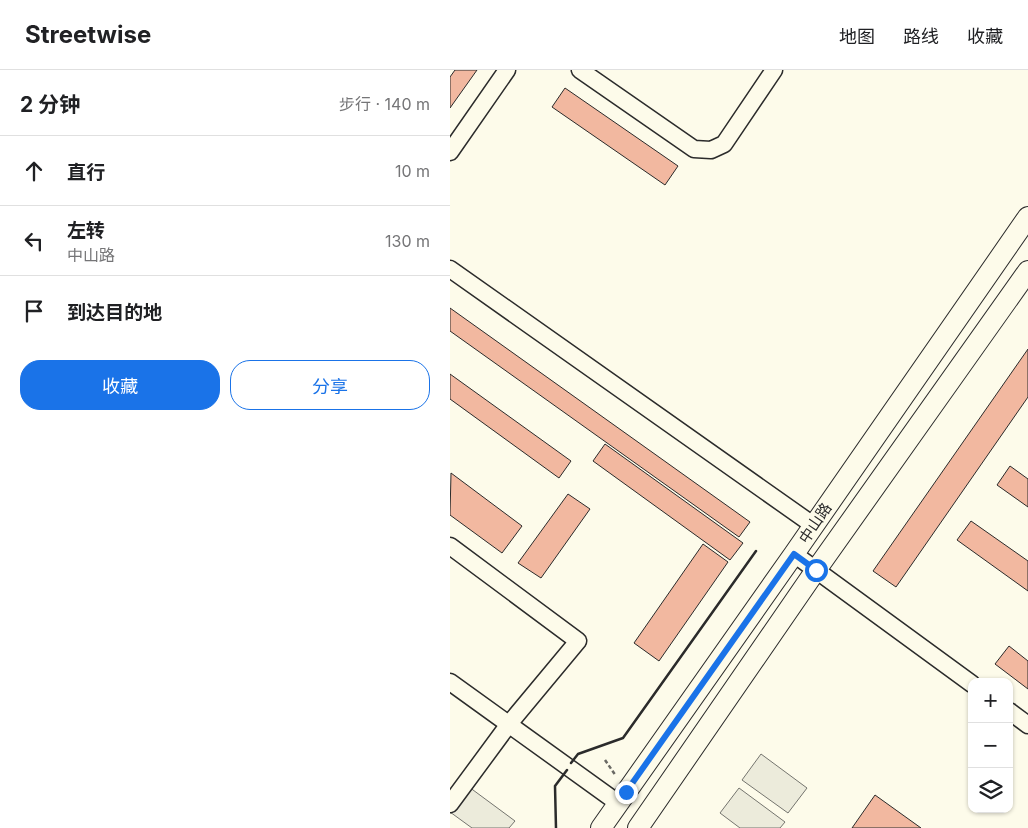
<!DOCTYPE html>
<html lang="zh">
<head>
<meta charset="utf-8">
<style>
  body { margin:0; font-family:Inter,"Noto Sans SC",sans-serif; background:#f2f2f2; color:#202124 }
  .controls { position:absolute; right:15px; bottom:15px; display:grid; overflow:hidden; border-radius:10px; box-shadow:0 1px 4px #0004 }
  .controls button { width:45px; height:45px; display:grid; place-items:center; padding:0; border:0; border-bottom:1px solid #e0e0e0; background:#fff; color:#202124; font:25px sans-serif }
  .stop { position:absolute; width:15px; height:15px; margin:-11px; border:4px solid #1a73e8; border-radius:50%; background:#fff }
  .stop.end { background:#1a73e8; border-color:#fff; box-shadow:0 1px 5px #0008 }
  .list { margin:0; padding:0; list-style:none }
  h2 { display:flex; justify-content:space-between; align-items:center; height:65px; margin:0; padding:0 20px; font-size:21px }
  h2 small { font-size:16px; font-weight:400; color:#757577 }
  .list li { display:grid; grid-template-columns:32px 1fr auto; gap:15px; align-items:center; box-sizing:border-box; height:70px; padding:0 20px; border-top:1px solid #e0e0e0 }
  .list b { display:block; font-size:19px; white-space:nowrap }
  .list p { margin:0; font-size:16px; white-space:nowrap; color:#757577 }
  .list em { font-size:16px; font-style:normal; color:#757577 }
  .actions { display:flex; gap:10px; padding:15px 20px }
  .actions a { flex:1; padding:11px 0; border:1px solid #1a73e8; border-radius:20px; text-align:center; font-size:18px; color:#1a73e8 }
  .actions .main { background:#1a73e8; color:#fff }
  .icon { flex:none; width:28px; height:28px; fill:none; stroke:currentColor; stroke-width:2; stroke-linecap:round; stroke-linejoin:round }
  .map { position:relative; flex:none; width:578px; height:758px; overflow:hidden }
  header { display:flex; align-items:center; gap:30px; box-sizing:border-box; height:70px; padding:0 25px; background:#fff; border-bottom:1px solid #e0e0e0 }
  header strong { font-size:24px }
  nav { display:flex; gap:28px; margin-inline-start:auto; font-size:18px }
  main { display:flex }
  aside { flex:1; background:#fff }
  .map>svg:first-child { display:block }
  .green { fill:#ecebdb; stroke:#74746e }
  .building { fill:#f2b8a0; stroke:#2b2b2b }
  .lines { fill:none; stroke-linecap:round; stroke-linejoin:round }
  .minor-casing { stroke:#2b2b2b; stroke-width:19 }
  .major-casing { stroke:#2b2b2b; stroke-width:22 }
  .path { stroke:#6a6964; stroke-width:2.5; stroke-dasharray:4 2.5; stroke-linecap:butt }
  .minor { stroke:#fdfbea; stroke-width:16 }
  .major { stroke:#fdfbea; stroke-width:20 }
  .wall { stroke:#2b2b2b; stroke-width:2.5 }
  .route { stroke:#1a73e8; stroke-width:6 }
  .labels { text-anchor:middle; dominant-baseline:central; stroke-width:4; stroke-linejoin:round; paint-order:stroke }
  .street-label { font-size:15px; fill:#2b2b2b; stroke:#fdfbea }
</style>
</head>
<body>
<header>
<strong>Streetwise</strong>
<nav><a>地图</a><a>路线</a><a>收藏</a></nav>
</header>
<main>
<aside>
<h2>2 分钟<small>步行 · 140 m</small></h2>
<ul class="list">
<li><svg class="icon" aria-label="ahead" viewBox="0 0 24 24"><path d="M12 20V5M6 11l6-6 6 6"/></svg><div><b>直行</b></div><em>10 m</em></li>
<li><svg class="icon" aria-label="left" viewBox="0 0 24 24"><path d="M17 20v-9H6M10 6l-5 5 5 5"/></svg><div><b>左转</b><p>中山路</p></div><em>130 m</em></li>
<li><svg class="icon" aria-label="arrive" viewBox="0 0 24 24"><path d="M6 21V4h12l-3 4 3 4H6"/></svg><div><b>到达目的地</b></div></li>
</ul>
<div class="actions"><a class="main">收藏</a><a>分享</a></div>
</aside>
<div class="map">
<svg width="578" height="758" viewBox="0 0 578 758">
  <rect width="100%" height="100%" fill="#fdfbea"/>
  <!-- green -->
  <g class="green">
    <polygon points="311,684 357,718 338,743 292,710"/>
    <polygon points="19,717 65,751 59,758 22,758 0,742"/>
    <polygon points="289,718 335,752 330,758 290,758 270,743"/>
  </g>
  <!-- building -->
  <g class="building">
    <polygon points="5,0 27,0 0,38 0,7"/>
    <polygon points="115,18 228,96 215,115 102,37"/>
    <polygon points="0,238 300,452 289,467 0,261"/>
    <polygon points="578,279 578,327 446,517 423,501"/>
    <polygon points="0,304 121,391 109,408 0,329"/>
    <polygon points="155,374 293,473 280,490 143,391"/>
    <polygon points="560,396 578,409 578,437 547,415"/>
    <polygon points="1,403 72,456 52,483 0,445"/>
    <polygon points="118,424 140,439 91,508 68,493"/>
    <polygon points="521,451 578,491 578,521 507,470"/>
    <polygon points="253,474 278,492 209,591 184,573"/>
    <polygon points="559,576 578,591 578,619 545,594"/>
    <polygon points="425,725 471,758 402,758"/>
  </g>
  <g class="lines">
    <defs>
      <g id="minor">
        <polyline points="130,0 244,79 261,80 274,74 324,0"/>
        <polyline points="0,82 57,0"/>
        <polyline points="0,199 363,455"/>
        <polyline points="0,476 128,571 59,654 0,734"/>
        <polyline points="344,484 522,614"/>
        <polyline points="0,612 168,733"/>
        <polyline points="559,641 578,655"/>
      </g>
      <g id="major">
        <polyline points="151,758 344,484 578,147"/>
        <polyline points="188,758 366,500 578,201"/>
      </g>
    </defs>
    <!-- minor casing -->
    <use href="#minor" class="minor-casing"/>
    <!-- major casing -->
    <use href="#major" class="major-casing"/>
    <!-- path -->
    <polyline class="path" points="155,690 166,706"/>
    <!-- minor -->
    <use href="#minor" class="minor"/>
    <!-- major -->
    <use href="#major" class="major"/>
    <!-- wall -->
    <g class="wall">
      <polyline points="121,693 128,684 173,668 306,481"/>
      <polyline points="106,758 105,716 117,700"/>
    </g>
  </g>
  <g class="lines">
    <!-- route -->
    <polyline class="route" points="176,722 344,484 366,500"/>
  </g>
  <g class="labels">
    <!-- street labels -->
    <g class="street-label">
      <text transform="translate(365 453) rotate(-56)">中山路</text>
    </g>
  </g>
</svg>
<div class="controls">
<button>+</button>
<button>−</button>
<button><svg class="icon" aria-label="layers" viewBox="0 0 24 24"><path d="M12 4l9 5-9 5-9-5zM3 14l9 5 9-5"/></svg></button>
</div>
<div class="stop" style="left:366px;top:500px"></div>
<div class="stop end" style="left:176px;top:722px"></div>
</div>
</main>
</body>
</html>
